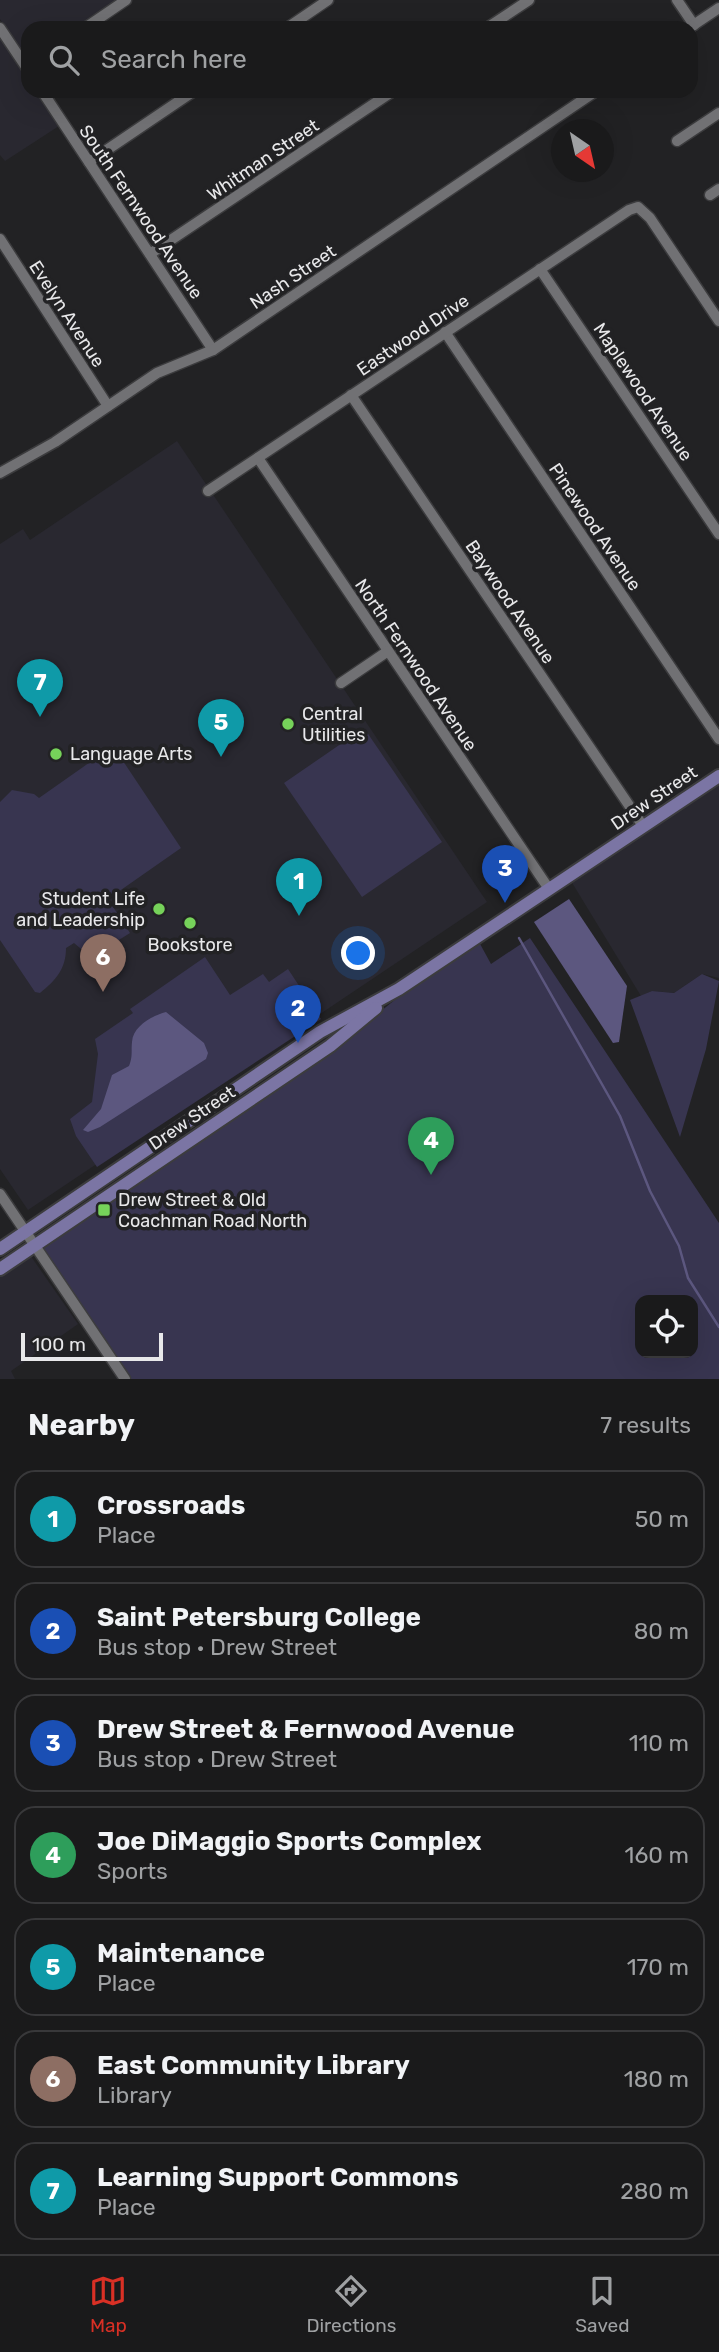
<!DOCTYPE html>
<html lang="en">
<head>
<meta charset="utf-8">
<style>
  body { margin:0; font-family:Rubik,sans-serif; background:#232324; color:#f1f3f6 }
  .controls { position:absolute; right:21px; bottom:21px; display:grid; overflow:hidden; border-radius:14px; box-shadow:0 7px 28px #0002 }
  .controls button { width:63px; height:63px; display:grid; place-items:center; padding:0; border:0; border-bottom:2px solid #38383a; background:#1a1a1b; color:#f1f3f6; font:35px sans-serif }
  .compass { position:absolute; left:551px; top:119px; width:63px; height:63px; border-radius:50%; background:#1a1a1b; box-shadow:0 7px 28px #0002; rotate:146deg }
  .scale { position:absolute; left:21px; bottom:18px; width:142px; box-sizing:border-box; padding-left:7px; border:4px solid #e8e8ea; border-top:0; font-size:19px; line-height:24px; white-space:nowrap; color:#e8e8ea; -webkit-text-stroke:5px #222224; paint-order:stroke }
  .you { position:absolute; left:359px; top:954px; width:24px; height:24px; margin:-18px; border:5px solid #fff; border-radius:50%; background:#1a73e8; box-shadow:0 0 0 10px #1a73e833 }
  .badge { display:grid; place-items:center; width:46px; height:46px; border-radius:50%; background:#d93025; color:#fff; font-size:23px; font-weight:700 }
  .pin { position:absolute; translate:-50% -58px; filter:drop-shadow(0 2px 4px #0008) }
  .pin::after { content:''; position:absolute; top:37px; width:24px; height:21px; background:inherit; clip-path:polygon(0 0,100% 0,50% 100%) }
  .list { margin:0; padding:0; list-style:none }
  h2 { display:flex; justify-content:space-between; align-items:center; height:91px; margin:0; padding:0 28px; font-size:30px }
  h2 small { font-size:23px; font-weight:400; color:#9fa1a3 }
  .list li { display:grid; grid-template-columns:46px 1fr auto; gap:21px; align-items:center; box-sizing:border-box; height:98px; margin:0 14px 14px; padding:0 14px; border:2px solid #38383a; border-radius:21px }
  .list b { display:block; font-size:26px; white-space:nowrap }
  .list p { margin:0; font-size:23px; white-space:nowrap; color:#9fa1a3 }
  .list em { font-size:23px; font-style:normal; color:#9fa1a3 }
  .icon { flex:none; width:38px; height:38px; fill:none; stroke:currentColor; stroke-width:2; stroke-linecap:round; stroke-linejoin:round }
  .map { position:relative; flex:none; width:719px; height:1379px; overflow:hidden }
  .search { position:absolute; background:#1a1a1b; box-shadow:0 7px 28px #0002; left:21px; right:21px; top:21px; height:77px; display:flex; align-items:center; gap:18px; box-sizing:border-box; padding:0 24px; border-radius:21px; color:#9fa1a3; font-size:26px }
  .sheet { height:875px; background:#1a1a1b }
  nav { display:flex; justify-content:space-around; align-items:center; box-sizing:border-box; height:98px; border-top:2px solid #38383a; background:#1a1a1b; font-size:19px; color:#9fa1a3 }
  nav a { display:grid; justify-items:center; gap:4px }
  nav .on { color:#d93025 }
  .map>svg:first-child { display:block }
  .built { fill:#292830 }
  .green { fill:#383550; fill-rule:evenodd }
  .water { fill:#5c577f }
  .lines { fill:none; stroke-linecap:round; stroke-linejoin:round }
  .stream { stroke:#5c577f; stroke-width:2.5 }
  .minor-casing { stroke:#3c3c3e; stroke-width:13 }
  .major-casing { stroke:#3c3c3e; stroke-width:16 }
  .minor { stroke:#717174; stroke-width:10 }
  .major { stroke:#7b75a4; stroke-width:12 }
  .poi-dot { fill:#76d25a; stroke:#222224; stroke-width:2.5 }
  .labels { text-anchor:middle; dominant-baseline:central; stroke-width:7; stroke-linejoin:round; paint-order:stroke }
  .street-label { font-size:18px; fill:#e8e8ea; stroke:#222224 }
  .poi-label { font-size:18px; fill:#e8e8ea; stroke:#222224; text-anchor:start }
</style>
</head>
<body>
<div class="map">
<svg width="719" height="1379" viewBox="0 0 719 1379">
  <rect width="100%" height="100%" fill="#222224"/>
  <!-- built -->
  <g class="built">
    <polygon points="0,0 117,0 76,28 28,28 28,61 0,19"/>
    <polygon points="0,37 23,71 28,81 28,91 35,91 59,126 5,161 0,155"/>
    <polygon points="177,441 487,902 28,1210 0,1169 0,544 23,529 30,540"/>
    <polygon points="719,782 719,978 702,974 674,993 652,991 641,996 571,881"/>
    <polygon points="30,1255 78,1324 11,1371 15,1379 0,1379 0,1276"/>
  </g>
  <!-- green -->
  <g class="green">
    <polygon points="364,728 442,842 362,897 284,783"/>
    <path d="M113,746l68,102 -63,44 -12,4 24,37 -35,22 -9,-2 -12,-10 -8,5c0,21 -10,32 -26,45l-5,-1 -35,-52v-138l12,-12 22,4 5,4z"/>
    <path d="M530,938l189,285v156h-588l-89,-132 291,-197 69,-56 77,-52 12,22zM640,1300h53v53h-53z"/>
    <polygon points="205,957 230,995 263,974 269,982 288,969 321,1019 97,1167 76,1136 70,1119 92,1102 98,1054 95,1039 133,1013 130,1009"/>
    <polygon points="702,974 719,981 706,1049 680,1137 630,1000 652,991 674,993"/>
  </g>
  <!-- water -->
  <g class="water">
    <polygon points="569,899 627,986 619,1042 613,1043 534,922"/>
    <path d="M166,1012l38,31 4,10 -2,6 -106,68 -12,5 -5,-2 18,-21 11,-34 17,-9c4,-10 2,-14 3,-24 1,-16 20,-26 34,-30z"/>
  </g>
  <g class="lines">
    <!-- stream -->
    <polyline class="stream" points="519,938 620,1116 650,1191 679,1246 688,1278 719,1327"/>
    <defs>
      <g id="minor">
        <polyline points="677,0 694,25"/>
        <polyline points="0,28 28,70"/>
        <polyline points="85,28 126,0"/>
        <polyline points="287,28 328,0"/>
        <polyline points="487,28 529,0"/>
        <polyline points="689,28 719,8"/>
        <polyline points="42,91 213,350"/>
        <polyline points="677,141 719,113"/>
        <polyline points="89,162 194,91"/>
        <polyline points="710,195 719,189"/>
        <polyline points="0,239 108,406"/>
        <polyline points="150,254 393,91"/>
        <polyline points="540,269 719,534"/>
        <polyline points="445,332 719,739"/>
        <polyline points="351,395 643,826"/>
        <polyline points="258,458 549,889"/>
        <polyline points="0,473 55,442 157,373 213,350 596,91"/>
        <polyline points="208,491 629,210 638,207 650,218 719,321"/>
        <polyline points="341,683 388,651"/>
        <polyline points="0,1194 125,1379"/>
      </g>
      <g id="major">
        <polyline points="0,1249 320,1032 399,989 719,776"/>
        <polyline points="0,1269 330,1046 376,1008"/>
      </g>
    </defs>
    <!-- minor casing -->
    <use href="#minor" class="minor-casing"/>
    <!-- major casing -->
    <use href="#major" class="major-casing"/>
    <!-- minor -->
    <use href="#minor" class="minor"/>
    <!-- major -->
    <use href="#major" class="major"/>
  </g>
  <!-- markers -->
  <g class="poi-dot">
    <circle cx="288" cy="724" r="7"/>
    <circle cx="56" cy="754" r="7"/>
    <circle cx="159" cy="909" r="7"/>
    <circle cx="190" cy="923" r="7"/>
    <rect x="97" y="1203" width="14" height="14" rx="3.5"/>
  </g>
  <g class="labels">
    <!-- street labels -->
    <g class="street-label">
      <text transform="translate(263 160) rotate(-34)">Whitman Street</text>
      <text transform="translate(141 212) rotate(56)">South Fernwood Avenue</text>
      <text transform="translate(293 277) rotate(-34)">Nash Street</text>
      <text transform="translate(67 314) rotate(57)">Evelyn Avenue</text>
      <text transform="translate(413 335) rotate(-34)">Eastwood Drive</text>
      <text transform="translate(643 392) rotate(56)">Maplewood Avenue</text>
      <text transform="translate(595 527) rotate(56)">Pinewood Avenue</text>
      <text transform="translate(510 602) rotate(56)">Baywood Avenue</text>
      <text transform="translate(416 665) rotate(56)">North Fernwood Avenue</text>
      <text transform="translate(654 798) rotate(-34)">Drew Street</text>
      <text transform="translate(192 1118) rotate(-34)">Drew Street</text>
    </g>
    <!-- poi labels -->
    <g class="poi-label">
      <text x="302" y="714">Central<tspan x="302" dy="21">Utilities</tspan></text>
      <text x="70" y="754">Language Arts</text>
      <text x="145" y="899" text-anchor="end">Student Life<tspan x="145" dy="21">and Leadership</tspan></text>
      <text x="190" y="945" text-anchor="middle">Bookstore</text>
      <text x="118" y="1200">Drew Street &amp; Old<tspan x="118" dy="21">Coachman Road North</tspan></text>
    </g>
  </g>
</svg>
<div class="controls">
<button><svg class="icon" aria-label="locate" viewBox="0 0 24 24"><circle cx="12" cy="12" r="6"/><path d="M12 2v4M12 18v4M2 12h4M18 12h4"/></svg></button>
</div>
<svg class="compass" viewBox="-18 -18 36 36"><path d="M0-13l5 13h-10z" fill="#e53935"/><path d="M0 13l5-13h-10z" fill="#9fa1a3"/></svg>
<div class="scale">100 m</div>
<div class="you"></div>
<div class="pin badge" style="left:299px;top:916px;background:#0f9aa8">1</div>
<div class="pin badge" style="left:298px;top:1043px;background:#1a4fb4">2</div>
<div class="pin badge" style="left:505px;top:903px;background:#1a4fb4">3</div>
<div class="pin badge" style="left:431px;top:1175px;background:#2e9e5b">4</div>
<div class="pin badge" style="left:221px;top:757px;background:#0f9aa8">5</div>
<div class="pin badge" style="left:103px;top:992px;background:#8d6e63">6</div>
<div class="pin badge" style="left:40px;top:717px;background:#0f9aa8">7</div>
<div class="search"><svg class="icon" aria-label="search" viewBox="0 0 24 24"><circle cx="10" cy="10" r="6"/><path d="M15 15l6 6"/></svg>Search here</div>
</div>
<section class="sheet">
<h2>Nearby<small>7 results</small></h2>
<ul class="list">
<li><span class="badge" style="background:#0f9aa8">1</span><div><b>Crossroads</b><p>Place</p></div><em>50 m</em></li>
<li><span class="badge" style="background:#1a4fb4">2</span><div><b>Saint Petersburg College</b><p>Bus stop · Drew Street</p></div><em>80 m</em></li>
<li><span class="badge" style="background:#1a4fb4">3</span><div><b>Drew Street &amp; Fernwood Avenue</b><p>Bus stop · Drew Street</p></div><em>110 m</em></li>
<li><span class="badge" style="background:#2e9e5b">4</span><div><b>Joe DiMaggio Sports Complex</b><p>Sports</p></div><em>160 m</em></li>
<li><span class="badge" style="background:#0f9aa8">5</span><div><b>Maintenance</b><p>Place</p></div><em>170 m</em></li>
<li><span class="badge" style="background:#8d6e63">6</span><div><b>East Community Library</b><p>Library</p></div><em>180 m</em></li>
<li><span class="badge" style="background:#0f9aa8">7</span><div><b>Learning Support Commons</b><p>Place</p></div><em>280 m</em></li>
</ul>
</section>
<nav>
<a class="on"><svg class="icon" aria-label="map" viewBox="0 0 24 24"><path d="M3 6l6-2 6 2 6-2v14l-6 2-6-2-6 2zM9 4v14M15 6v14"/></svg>Map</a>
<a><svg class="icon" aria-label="directions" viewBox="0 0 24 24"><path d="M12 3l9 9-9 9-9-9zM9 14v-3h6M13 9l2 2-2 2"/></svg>Directions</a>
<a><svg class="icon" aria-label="saved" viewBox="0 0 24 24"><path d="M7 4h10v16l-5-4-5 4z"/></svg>Saved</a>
</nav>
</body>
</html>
